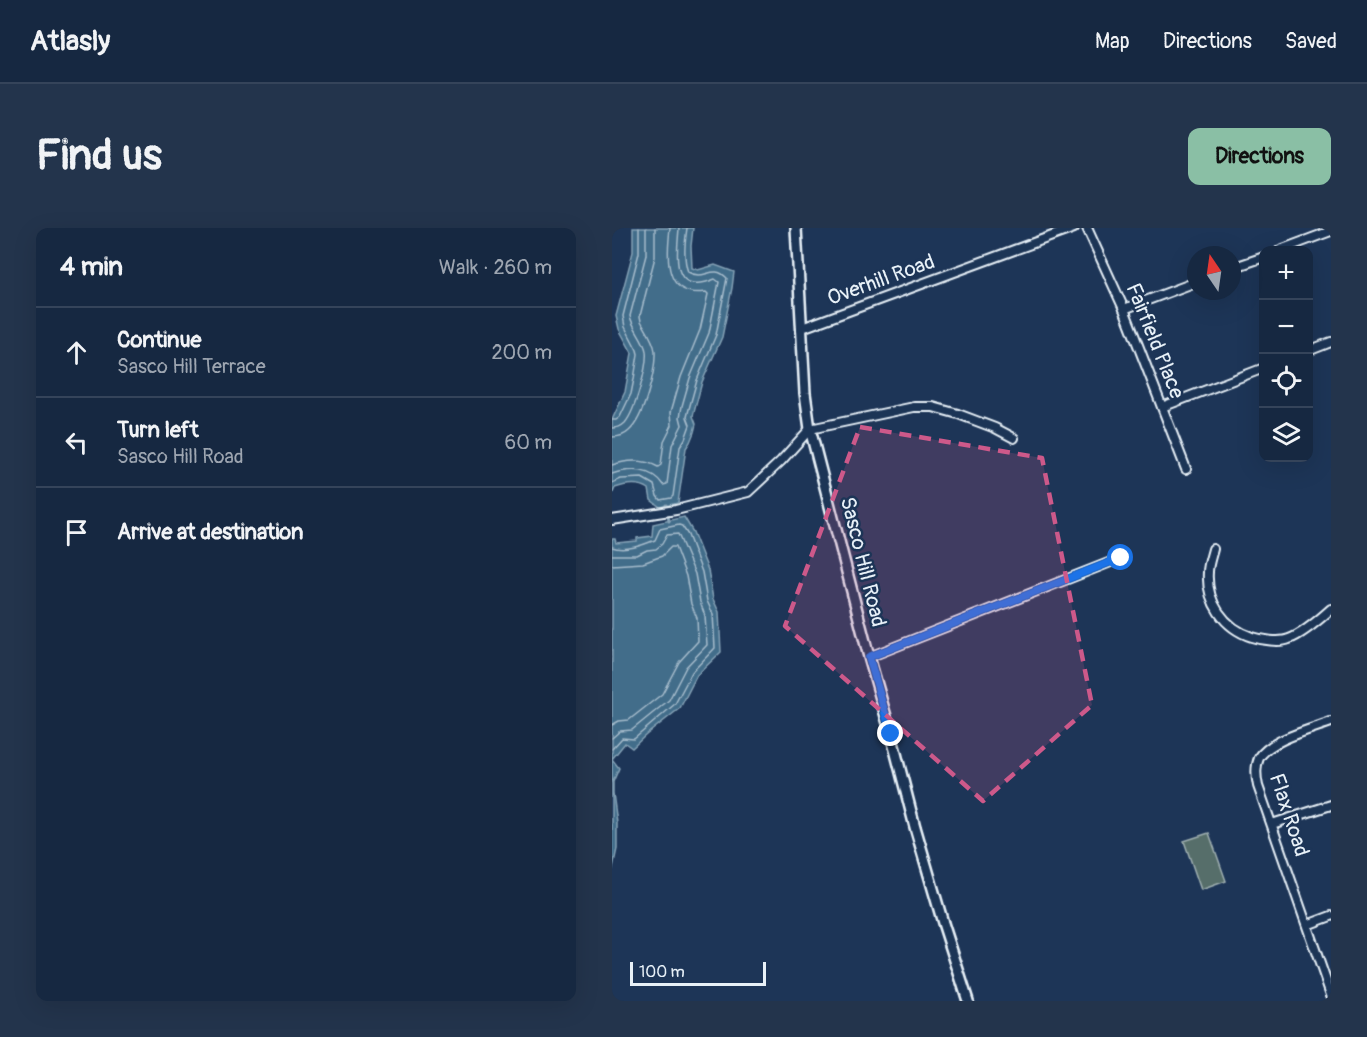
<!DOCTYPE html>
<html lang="en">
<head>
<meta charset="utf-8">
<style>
  body { margin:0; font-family:Pangolin,sans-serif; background:#23344c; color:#f1f3f6 }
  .controls { position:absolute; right:18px; top:18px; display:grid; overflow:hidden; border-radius:12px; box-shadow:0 6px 24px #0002 }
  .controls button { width:54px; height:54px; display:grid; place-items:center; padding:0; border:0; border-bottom:2px solid #35445a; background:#162841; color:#f1f3f6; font:30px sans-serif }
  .compass { position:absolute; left:575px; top:18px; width:54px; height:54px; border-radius:50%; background:#162841; box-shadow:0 6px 24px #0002; rotate:347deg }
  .scale { position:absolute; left:18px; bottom:15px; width:136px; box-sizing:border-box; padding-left:6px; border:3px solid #e8f1f8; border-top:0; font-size:16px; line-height:21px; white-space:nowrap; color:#e8f1f8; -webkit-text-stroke:4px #1d3557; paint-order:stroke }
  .stop { position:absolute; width:18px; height:18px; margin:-14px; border:4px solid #1a73e8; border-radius:50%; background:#fff }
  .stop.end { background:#1a73e8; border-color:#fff; box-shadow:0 2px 6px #0008 }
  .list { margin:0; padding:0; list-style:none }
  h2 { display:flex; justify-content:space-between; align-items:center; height:78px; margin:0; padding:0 24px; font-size:26px }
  h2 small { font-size:20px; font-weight:400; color:#9ea6b1 }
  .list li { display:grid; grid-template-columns:39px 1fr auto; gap:18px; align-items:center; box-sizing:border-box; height:90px; padding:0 24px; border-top:2px solid #35445a }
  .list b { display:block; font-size:22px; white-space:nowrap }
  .list p { margin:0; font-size:20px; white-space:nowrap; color:#9ea6b1 }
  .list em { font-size:20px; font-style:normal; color:#9ea6b1 }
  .icon { flex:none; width:33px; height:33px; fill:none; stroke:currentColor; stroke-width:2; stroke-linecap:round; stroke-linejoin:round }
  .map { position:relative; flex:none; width:719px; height:773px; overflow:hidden; border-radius:12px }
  header { display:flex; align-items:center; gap:36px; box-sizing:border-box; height:84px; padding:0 30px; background:#162841; border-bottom:2px solid #35445a }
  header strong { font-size:28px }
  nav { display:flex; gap:33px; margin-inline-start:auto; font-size:21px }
  .intro { display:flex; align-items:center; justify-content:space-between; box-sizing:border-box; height:144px; padding:0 36px }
  h1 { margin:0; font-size:42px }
  .button { padding:15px 27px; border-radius:12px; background:#8abfa5; color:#111; font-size:21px; font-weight:700 }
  main { display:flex; gap:36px; padding:0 36px }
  aside { flex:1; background:#162841; border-radius:12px; box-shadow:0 6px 24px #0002 }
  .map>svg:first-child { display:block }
  .green { fill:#576e6a; stroke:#a0b0b1; stroke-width:1.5 }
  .water { fill:#436d8a; stroke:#85a2b6; stroke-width:1.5 }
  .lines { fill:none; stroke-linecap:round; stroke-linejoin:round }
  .shore { stroke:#a6bccc; stroke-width:1.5 }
  .stream { stroke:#85a2b6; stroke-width:3 }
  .minor-casing { stroke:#e8f1f8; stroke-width:12 }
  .tertiary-casing { stroke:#e8f1f8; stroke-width:14 }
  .minor { stroke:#1d3557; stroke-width:8 }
  .tertiary { stroke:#1d3557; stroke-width:9 }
  .route { stroke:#1a73e8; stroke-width:8 }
  .marked { fill:#cd598a; fill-opacity:0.2; stroke:#cd598a; stroke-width:4.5; stroke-dasharray:12 8; stroke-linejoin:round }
  .labels { text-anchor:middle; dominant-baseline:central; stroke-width:5; stroke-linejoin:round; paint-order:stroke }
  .street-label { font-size:21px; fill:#e8f1f8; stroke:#1d3557 }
</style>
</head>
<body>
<header>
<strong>Atlasly</strong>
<nav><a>Map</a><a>Directions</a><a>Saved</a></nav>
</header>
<div class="intro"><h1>Find us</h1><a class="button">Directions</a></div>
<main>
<aside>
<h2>4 min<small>Walk · 260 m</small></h2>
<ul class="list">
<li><svg class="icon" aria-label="ahead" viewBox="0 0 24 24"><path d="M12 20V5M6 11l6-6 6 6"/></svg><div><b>Continue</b><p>Sasco Hill Terrace</p></div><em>200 m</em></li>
<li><svg class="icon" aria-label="left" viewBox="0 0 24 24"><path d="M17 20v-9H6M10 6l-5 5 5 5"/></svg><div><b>Turn left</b><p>Sasco Hill Road</p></div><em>60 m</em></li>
<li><svg class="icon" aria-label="arrive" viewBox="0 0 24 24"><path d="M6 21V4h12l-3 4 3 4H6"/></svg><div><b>Arrive at destination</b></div></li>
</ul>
</aside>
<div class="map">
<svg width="719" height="773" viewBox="0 0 719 773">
  <rect width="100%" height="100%" fill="#1d3557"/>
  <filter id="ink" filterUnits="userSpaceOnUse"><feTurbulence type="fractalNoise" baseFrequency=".0167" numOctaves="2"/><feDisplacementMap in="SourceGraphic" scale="12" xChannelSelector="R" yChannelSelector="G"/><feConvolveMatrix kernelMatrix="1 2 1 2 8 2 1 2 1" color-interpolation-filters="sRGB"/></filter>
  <g filter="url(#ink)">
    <!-- green -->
    <polygon class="green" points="597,605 614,653 589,662 572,613"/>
    <!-- water -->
    <g class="water">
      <path d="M21,0h60l-2,18 1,22 6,2 17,-5 19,7 -2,16 -10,49 -20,45 -9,34 3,8 -2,8 -4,10 -4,6 -8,55 -18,4 -9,-7 -2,-11c-10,-7 -22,-5 -34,-1l-3,7v-75l13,-28 7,-39 -13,-24 -3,-13 17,-64z"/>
      <polygon points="72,289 81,304 96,342 101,371 107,384 109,424 85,447 68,480 34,507 20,520 13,515 0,531 7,540 1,554 1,565 5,595 5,621 0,644 0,311 3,311 4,315 25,313 25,310 40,308 41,296"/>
    </g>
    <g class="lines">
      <!-- shore -->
      <g class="shore">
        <polyline points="0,192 4,192 8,189 19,166 22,151 26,126 25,122 13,99 11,88 27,25 27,0"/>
        <path d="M0,200c5,0 9,-1 13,-5 10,-12 23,-57 21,-72 -2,-12 -13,-22 -16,-35l16,-61v-27"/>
        <path d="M0,209c7,0 12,-1 17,-6 15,-13 27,-61 26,-80 -1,-10 -9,-21 -14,-30l-1,-5 15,-59v-29"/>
        <path d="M0,237c15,-5 32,-6 46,2l3,-2 3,-24 8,-16 -1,-13 10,-35 19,-47 8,-36 -2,-2c-43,6 -39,-35 -36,-64"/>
        <path d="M0,246c19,-6 40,-6 51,11l4,-1 5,-39 10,-20 -2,-8 2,-11 8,-28 19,-45 10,-51 -4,-3c-5,2 -10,4 -15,4 -30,4 -22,-37 -21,-55"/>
        <path d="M0,255l9,-4 21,-1 12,7 3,11 3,4 11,-2 2,-2 7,-49 5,-8 5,-14 -3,-8 2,-8 8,-29 19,-45 11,-57c-15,-15 -22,4 -39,-6 -5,-14 -3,-30 -1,-44"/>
        <path d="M0,319c13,5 31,-2 43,-7l5,-11 19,-4 3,1 6,9 14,37 5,29 6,13 2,34 -23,24 -17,32 -41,35 -12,-1 -10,11"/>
        <polyline points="0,327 25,327 35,322 44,321 50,316 55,307 66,306 83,346 88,374 93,388 95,417 74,439 57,472 20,502 8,503 0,510"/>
        <polyline points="0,337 31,335 50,328 59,319 63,319 74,348 79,376 85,390 86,413 67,434 50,466 17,492 7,493 0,497"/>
      </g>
      <!-- stream -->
      <polyline class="stream" points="54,277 57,293"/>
      <defs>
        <g id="minor">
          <polyline points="475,0 512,81 574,241"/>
          <polyline points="668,22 719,3"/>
          <polyline points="620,40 652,29"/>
          <polyline points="512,81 584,54"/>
          <polyline points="190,100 462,0"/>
          <polyline points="696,123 719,114"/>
          <polyline points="550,179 652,140"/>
          <polyline points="0,292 64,282 136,264 169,233 198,201 302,179 321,179 346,186 383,200 402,210"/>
          <path d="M601,321c-2,8 -5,16 -5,23 -2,30 16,56 44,65 9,3 28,6 37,2 12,-4 32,-21 42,-30"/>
          <polyline points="257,429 509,330"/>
          <path d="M719,494c-19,7 -62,18 -72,36 -4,9 -3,19 -1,28l73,209"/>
          <polyline points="660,596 719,577"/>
          <polyline points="695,697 719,688"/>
        </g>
        <polyline id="tertiary" points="184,0 193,165 198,201 257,429 279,506 303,599 331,695 356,773"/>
      </defs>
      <!-- minor casing -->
      <use href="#minor" class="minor-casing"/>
      <!-- tertiary casing -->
      <use href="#tertiary" class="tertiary-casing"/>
      <!-- minor -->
      <use href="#minor" class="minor"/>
      <!-- tertiary -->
      <use href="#tertiary" class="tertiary"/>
    </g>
  </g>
  <g class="lines" filter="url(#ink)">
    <!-- route -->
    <polyline class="route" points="279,506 257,429 509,330"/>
  </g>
  <!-- marked area -->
  <path class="marked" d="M248,199l182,31 50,247 -109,96 -198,-175z"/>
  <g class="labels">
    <!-- street labels -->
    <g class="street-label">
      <text transform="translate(269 52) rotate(-20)">Overhill Road</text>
      <text transform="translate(543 113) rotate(68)">Fairfield Place</text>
      <text transform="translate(251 334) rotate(76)">Sasco Hill Road</text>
      <text transform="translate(677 587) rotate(72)">Flax Road</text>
    </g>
  </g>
</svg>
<div class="controls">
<button>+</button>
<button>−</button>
<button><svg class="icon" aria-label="locate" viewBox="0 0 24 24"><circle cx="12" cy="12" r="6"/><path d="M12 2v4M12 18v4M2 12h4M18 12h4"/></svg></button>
<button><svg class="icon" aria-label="layers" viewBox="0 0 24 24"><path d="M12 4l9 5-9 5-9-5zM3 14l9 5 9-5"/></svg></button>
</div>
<svg class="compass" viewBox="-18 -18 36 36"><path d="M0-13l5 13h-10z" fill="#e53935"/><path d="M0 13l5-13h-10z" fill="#9ea6b1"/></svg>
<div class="scale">100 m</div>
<div class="stop" style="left:509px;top:330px"></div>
<div class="stop end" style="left:279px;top:506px"></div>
</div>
</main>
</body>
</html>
